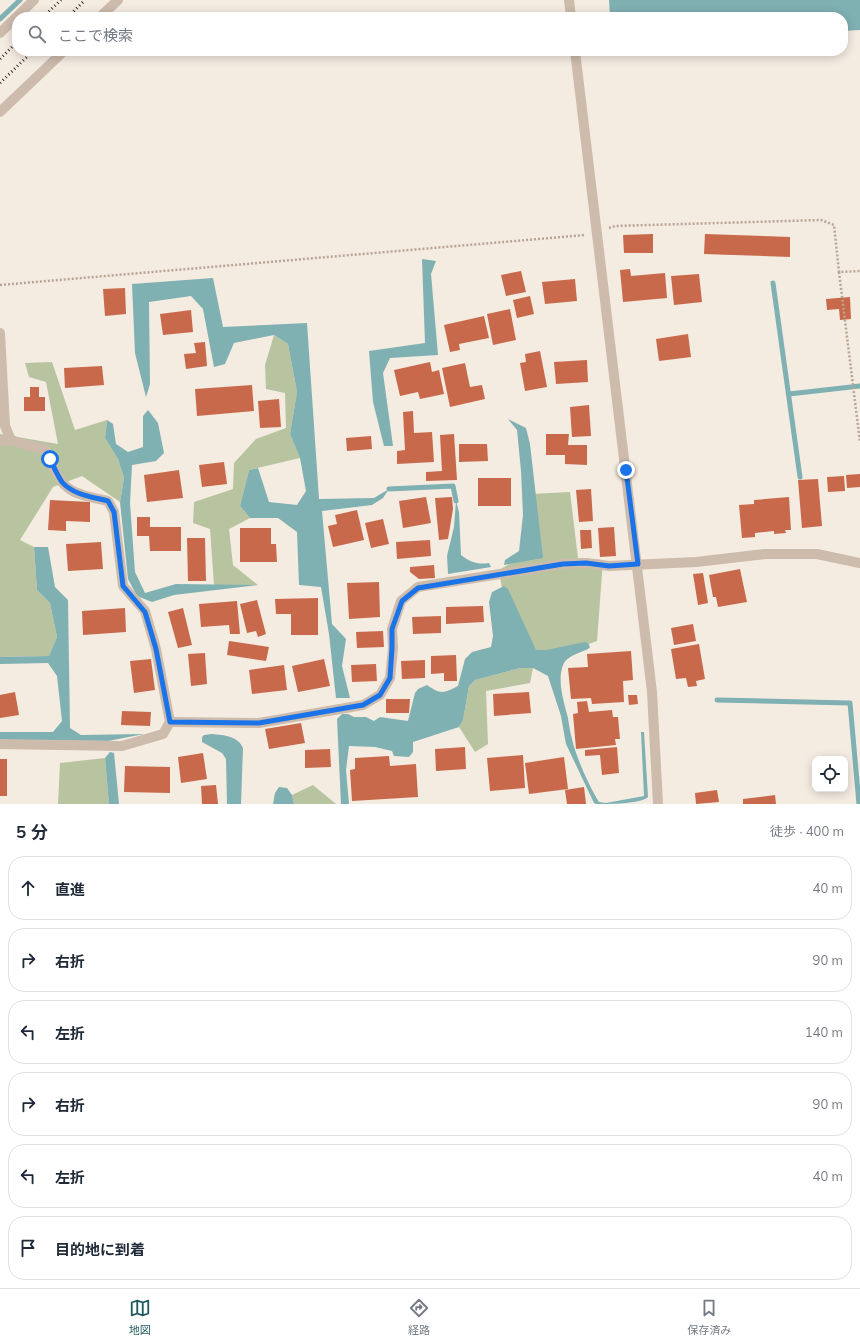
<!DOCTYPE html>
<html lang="ja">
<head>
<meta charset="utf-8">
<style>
  body { margin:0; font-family:Mulish,"Noto Sans JP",sans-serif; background:#f6f6f7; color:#1f2937 }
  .controls { position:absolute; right:12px; bottom:12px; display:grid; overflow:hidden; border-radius:8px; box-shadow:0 2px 10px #0003 }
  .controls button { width:36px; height:36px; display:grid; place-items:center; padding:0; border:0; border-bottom:1px solid #e0e1e3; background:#fff; color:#1f2937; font:20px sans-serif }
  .stop { position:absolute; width:12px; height:12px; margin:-9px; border:3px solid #1a73e8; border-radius:50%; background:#fff }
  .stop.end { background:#1a73e8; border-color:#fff; box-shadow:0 1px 4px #0008 }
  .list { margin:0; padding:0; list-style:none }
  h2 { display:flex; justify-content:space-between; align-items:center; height:52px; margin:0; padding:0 16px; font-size:17px }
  h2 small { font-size:13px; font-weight:400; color:#747a83 }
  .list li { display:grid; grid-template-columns:26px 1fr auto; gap:12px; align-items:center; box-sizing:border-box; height:64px; margin:0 8px 8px; padding:0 8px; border:1px solid #e0e1e3; border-radius:16px }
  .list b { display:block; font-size:15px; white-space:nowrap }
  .list em { font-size:13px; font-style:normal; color:#747a83 }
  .icon { flex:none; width:22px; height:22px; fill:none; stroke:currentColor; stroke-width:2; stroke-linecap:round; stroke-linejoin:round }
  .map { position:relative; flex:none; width:860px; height:804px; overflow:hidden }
  .search { position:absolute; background:#fff; box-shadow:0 2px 10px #0003; left:12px; right:12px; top:12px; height:44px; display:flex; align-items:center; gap:10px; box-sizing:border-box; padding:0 14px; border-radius:16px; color:#747a83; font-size:15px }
  .sheet { height:484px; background:#fff }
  nav { display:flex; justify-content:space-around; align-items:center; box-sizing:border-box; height:56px; border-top:1px solid #e0e1e3; background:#fff; font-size:11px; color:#747a83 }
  nav a { display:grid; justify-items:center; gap:2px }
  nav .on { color:#1f5a5e }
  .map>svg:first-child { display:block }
  .green { fill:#b8c4a0 }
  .water { fill:#7fb0b2 }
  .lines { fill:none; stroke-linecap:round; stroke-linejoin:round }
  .stream { stroke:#7fb0b2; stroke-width:5 }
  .building { fill:#c8694b }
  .path { stroke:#b9a596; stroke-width:2.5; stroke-dasharray:2 2; stroke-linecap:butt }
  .minor { stroke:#cdbbac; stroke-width:10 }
  .tertiary { stroke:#cdbbac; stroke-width:10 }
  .rail { stroke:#3b302b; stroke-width:3; stroke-dasharray:1 3; stroke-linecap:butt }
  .route { stroke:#1a73e8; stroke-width:5 }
</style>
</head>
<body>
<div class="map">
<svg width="860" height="804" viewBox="0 0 860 804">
  <rect width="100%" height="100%" fill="#f4ebe1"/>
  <!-- green -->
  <g class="green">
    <polygon points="274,335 288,344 297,392 290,434 300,458 249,470 240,506 250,518 229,529 233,565 258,585 214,585 210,529 193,523 194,502 233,489 234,463 256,439 286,428 285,393 266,389 265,365"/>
    <polygon points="52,362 75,430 107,420 105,438 118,459 124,478 120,502 82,476 53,487 20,540 34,547 37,590 50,603 57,637 49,656 0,657 0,434 58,444 46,382 29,377 25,363"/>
    <polygon points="570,492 578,558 603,560 597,641 549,658 512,651 499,570 533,551 531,494"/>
    <polygon points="520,668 533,668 530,683 486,691 488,744 475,752 459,727 463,720 469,686 475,680"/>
    <polygon points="105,758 109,804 58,804 60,763"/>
    <polygon points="313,785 336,804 294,804 292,795"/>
  </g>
  <!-- water -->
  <g class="water">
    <polygon points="609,0 860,0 860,30 843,31 843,17 610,17"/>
    <polygon points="422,259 436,261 431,274 438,355 390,358 383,373 393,446 384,446 373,402 369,351 425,343"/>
    <polygon points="213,278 223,327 307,323 319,499 374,498 389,489 383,498 372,505 322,511 332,624 346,639 342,666 350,698 336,698 329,634 321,587 299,585 297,532 278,518 250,518 240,506 249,470 258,468 269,502 297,505 306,491 300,458 290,434 297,392 288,344 274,335 234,343 225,364 214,367 203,309 191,296 149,302 150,384 146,397 135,353 132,284"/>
    <polygon points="148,410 158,423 164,453 156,461 132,465 130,503 135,572 145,593 176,584 258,585 174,595 152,602 137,596 128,579 120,502 124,478 118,459 105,438 107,420 113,424 116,444 128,452 143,447 143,416"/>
    <polygon points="508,419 526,428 530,444 543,558 504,565 505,560 519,551 523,515 521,471 517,430"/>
    <path d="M456,501l3,11 2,43c9,7 17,10 28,8l2,4 -43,7 -1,-18 7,-29z"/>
    <polygon points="34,547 48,547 55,587 68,600 70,728 81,735 144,734 108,741 0,740 0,732 53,732 62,721 57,676 48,663 0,664 0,657 49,656 57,637 50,603 37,590"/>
    <path d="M504,586l4,3 28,61h10l39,-8 3,1 2,4 -2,2c-7,3 -20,7 -24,14 -8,16 0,39 4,55 1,7 2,14 4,21 4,18 17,47 27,63l7,1 38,-7 -3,-64h3l4,65c-7,7 -40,7 -52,7l-2,-1 -28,-59 -5,-28 -13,-40 -15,-8h-13l-45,12 -6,6 -6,34 -4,7 -46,15v10l-4,5 -15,-1 -2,-5 -17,-4 -26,-1 -3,24 3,34h-8l-4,-85 5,-5h6l6,3h12l8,4 6,-4 28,4 7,-28 3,-4 9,-4c14,10 17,8 31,1l7,-27 7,-7 19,-5 2,-11 -4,-34 3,-10z"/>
    <path d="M212,734c12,1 26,2 31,14l-2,56h-14l-1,-45 -4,-6 -20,-11v-5l2,-2z"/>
    <polygon points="110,752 114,753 119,804 109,804 105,758"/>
    <polygon points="279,787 287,788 292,795 294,804 273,804 275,793"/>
  </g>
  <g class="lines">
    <!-- stream -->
    <g class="stream">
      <polyline points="0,19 20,0"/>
      <polyline points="773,283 800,477"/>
      <polyline points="789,394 860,386"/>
      <polyline points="389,489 453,486 456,501"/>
      <polyline points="717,700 850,703 859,804"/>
    </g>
  </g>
  <!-- building -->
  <g class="building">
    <polygon points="653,234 653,253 624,253 623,235"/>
    <polygon points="705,234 790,237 790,257 704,254"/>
    <polygon points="630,269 631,276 665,273 667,298 623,302 620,270"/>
    <polygon points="521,271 526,292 506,296 501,275"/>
    <polygon points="699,274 702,302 674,305 671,276"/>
    <polygon points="575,279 577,301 545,304 542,282"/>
    <polygon points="125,288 126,314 105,316 103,289"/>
    <polygon points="530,296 534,314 517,318 513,300"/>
    <polygon points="850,297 851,319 840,320 839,309 827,310 826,299"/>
    <polygon points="510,309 516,340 493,345 487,314"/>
    <polygon points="191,310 193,332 163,335 160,314"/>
    <polygon points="484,316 489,338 459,344 460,350 450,352 444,325"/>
    <polygon points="688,334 691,357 659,361 656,339"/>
    <polygon points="205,342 207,366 186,369 184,354 196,353 194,343"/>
    <polygon points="540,351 547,387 525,391 520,363 526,362 525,354"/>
    <polygon points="587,360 588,382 556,384 554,362"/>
    <polygon points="430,362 432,372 439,370 444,394 420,399 418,392 400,396 394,370"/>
    <polygon points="465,363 470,387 482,385 485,399 450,407 442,368"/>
    <polygon points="102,366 104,385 65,388 64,368"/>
    <polygon points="252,385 254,411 197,416 195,389"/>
    <polygon points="30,387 39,387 39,397 45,397 45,411 24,411 24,397 30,397"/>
    <polygon points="279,399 281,427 260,428 258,401"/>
    <polygon points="589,405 591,436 572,437 570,407"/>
    <polygon points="413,411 414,433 432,432 434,462 397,464 397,451 405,450 403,412"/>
    <polygon points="454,434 457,480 426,481 426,472 442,471 440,435"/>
    <polygon points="546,434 569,434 568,445 587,445 587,465 565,464 565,455 546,455"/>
    <polygon points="371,436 372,449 347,451 346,438"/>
    <polygon points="459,444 487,444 488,461 459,462"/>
    <polygon points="224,462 227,484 202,487 199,465"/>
    <polygon points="179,470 183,498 147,502 144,475"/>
    <polygon points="860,474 860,487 847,488 846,475"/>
    <polygon points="844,476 845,491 828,492 827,477"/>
    <rect x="478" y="478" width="33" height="28"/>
    <polygon points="818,479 822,526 802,528 798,480"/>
    <polygon points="591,489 593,521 579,522 576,490"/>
    <polygon points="426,497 431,523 403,528 399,501"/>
    <polygon points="452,497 453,509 448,539 439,540 435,498"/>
    <polygon points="789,497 791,530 785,530 786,533 774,534 774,531 755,533 755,537 742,538 739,505 754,504 754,500"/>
    <polygon points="50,500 90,502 90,522 66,521 66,531 48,530"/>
    <polygon points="357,510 364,540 333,547 328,526 337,524 335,515"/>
    <polygon points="137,517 150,517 150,527 181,527 181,551 150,551 149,536 137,536"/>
    <polygon points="383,519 389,544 371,548 365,523"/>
    <polygon points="614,527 616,556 600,557 598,528"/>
    <polygon points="240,528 271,528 271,544 276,544 277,562 240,562"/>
    <polygon points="580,530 591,530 592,548 581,549"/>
    <polygon points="187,538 205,538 206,581 188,581"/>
    <polygon points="430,540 431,556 397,559 396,542"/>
    <polygon points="101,542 103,569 68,571 66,544"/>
    <polygon points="434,565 435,578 419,579 410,572 410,567"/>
    <polygon points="740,569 747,602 718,607 716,597 713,597 709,575"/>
    <polygon points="703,573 708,603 698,605 693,574"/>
    <polygon points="379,582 380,617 349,619 347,583"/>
    <polygon points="318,598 318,635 291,635 291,614 276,614 275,599"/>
    <polygon points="257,600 266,634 258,637 256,631 247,633 240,604"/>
    <polygon points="237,601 240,634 230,634 229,625 201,627 199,604"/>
    <polygon points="483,606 484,622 446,624 446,607"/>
    <polygon points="125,608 126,632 83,635 82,611"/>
    <polygon points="183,608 192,645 178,648 168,612"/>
    <polygon points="441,616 441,633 413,634 412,617"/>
    <polygon points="693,624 696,641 674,645 671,628"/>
    <polygon points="383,631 384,647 357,648 356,632"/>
    <polygon points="229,641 269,647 266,661 227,655"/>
    <polygon points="699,644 705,679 696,681 697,686 688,687 686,678 676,679 671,649"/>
    <polygon points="631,651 633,680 623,681 624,702 592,704 591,698 571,699 568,668 588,667 587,654"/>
    <polygon points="205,653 207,684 191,686 188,654"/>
    <polygon points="456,655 457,681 444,681 444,673 431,674 431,656"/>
    <polygon points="151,659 155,690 134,693 130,661"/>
    <polygon points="324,659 330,686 298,692 292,666"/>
    <polygon points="425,660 425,678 402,679 401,661"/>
    <polygon points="376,664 377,681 352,682 351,665"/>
    <polygon points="284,665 287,690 252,694 249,670"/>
    <polygon points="15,692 19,715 0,718 0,695"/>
    <polygon points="529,692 531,713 494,716 493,694"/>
    <polygon points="628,695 637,695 638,704 629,705"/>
    <polygon points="386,699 410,699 409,713 386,713"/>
    <polygon points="587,701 589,712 612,710 613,717 618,717 620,739 615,739 616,745 576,749 573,714 578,713 577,702"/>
    <polygon points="122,711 151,712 150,726 121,725"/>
    <polygon points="301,723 305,743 269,749 265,729"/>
    <polygon points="465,747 466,769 436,771 435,749"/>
    <polygon points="617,747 619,773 602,775 600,755 585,756 585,750"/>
    <polygon points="330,749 331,767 305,768 305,750"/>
    <polygon points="203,753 207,779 181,783 178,757"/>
    <polygon points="523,755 525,788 490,791 487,758"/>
    <polygon points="389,756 390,766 416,764 418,797 352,801 350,770 355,769 355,758"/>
    <polygon points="564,757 568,789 529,794 525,763"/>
    <rect x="0" y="759" width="7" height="37"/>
    <polygon points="125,766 170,767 170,793 124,792"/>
    <polygon points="216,785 218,804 202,804 201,786"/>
    <polygon points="584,787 586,804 567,804 565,790"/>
    <polygon points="717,790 719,802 696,804 695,793"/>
    <polygon points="775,795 776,804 743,804 743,799"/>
  </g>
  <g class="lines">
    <!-- path -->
    <g class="path">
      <polyline points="609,228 615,226 821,220 834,225 839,272 860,271"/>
      <polyline points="839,272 860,442"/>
      <polyline points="0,285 585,235"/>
    </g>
    <!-- minor -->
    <g class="minor">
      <polyline points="100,17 118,0"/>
      <polyline points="0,33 34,0"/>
      <polyline points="0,112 64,51"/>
      <path d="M0,333l5,93 6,14 15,5 19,4c6,12 11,29 22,38 10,9 29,11 41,14l6,11 9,74 22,25 11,38 14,73 -7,12 -41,12 -122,-2"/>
      <polyline points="0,441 11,440"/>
      <polyline points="170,722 259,723 363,705 380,695 390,678 393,648 392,629 401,601 418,587 563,564 586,563 609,566 696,562 765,554 817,554 860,563"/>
    </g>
    <!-- tertiary -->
    <g class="tertiary">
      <polyline points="569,0 571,17"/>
      <polyline points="575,51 652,692 658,804"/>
    </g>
    <!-- rail -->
    <g class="rail">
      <polyline points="43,17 61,0"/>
      <polyline points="68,17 85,0"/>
      <polyline points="0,59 17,42"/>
      <polyline points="0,83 33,51"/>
    </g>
  </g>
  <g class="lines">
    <!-- route -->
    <path class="route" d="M50,459c4,8 7,16 12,23 11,13 31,15 46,19l6,11 9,74 22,26 11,37 14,73 89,1 104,-18 17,-10 10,-17 2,-30v-19l10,-28 16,-13 145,-24 23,-1 23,3 29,-2 -12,-94"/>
  </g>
</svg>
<div class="controls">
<button><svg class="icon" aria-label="locate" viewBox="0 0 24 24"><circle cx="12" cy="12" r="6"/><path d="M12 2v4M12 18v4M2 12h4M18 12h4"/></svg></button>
</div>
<div class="stop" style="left:50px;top:459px"></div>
<div class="stop end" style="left:626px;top:470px"></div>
<div class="search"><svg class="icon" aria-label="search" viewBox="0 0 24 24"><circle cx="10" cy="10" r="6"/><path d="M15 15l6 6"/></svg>ここで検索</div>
</div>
<section class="sheet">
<h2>5 分<small>徒歩 · 400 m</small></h2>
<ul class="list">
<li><svg class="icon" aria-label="ahead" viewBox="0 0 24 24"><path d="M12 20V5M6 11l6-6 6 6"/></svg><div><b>直進</b></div><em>40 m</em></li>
<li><svg class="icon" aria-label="right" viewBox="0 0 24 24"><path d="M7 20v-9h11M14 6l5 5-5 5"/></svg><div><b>右折</b></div><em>90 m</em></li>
<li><svg class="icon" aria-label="left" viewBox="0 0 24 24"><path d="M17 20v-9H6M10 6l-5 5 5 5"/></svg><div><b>左折</b></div><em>140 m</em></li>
<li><svg class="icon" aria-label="right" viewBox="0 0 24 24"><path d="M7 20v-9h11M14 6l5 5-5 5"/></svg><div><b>右折</b></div><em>90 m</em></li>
<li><svg class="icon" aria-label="left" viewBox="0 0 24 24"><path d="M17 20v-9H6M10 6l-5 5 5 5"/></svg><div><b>左折</b></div><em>40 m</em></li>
<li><svg class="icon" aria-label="arrive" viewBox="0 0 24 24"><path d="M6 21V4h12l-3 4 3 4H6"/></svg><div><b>目的地に到着</b></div></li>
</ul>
</section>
<nav>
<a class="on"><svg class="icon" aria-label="map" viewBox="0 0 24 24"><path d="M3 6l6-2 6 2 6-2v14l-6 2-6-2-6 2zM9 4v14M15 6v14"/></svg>地図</a>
<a><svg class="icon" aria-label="directions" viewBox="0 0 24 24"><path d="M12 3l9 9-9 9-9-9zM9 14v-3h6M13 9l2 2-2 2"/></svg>経路</a>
<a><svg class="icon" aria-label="saved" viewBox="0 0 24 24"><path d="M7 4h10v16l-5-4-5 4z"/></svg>保存済み</a>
</nav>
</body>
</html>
